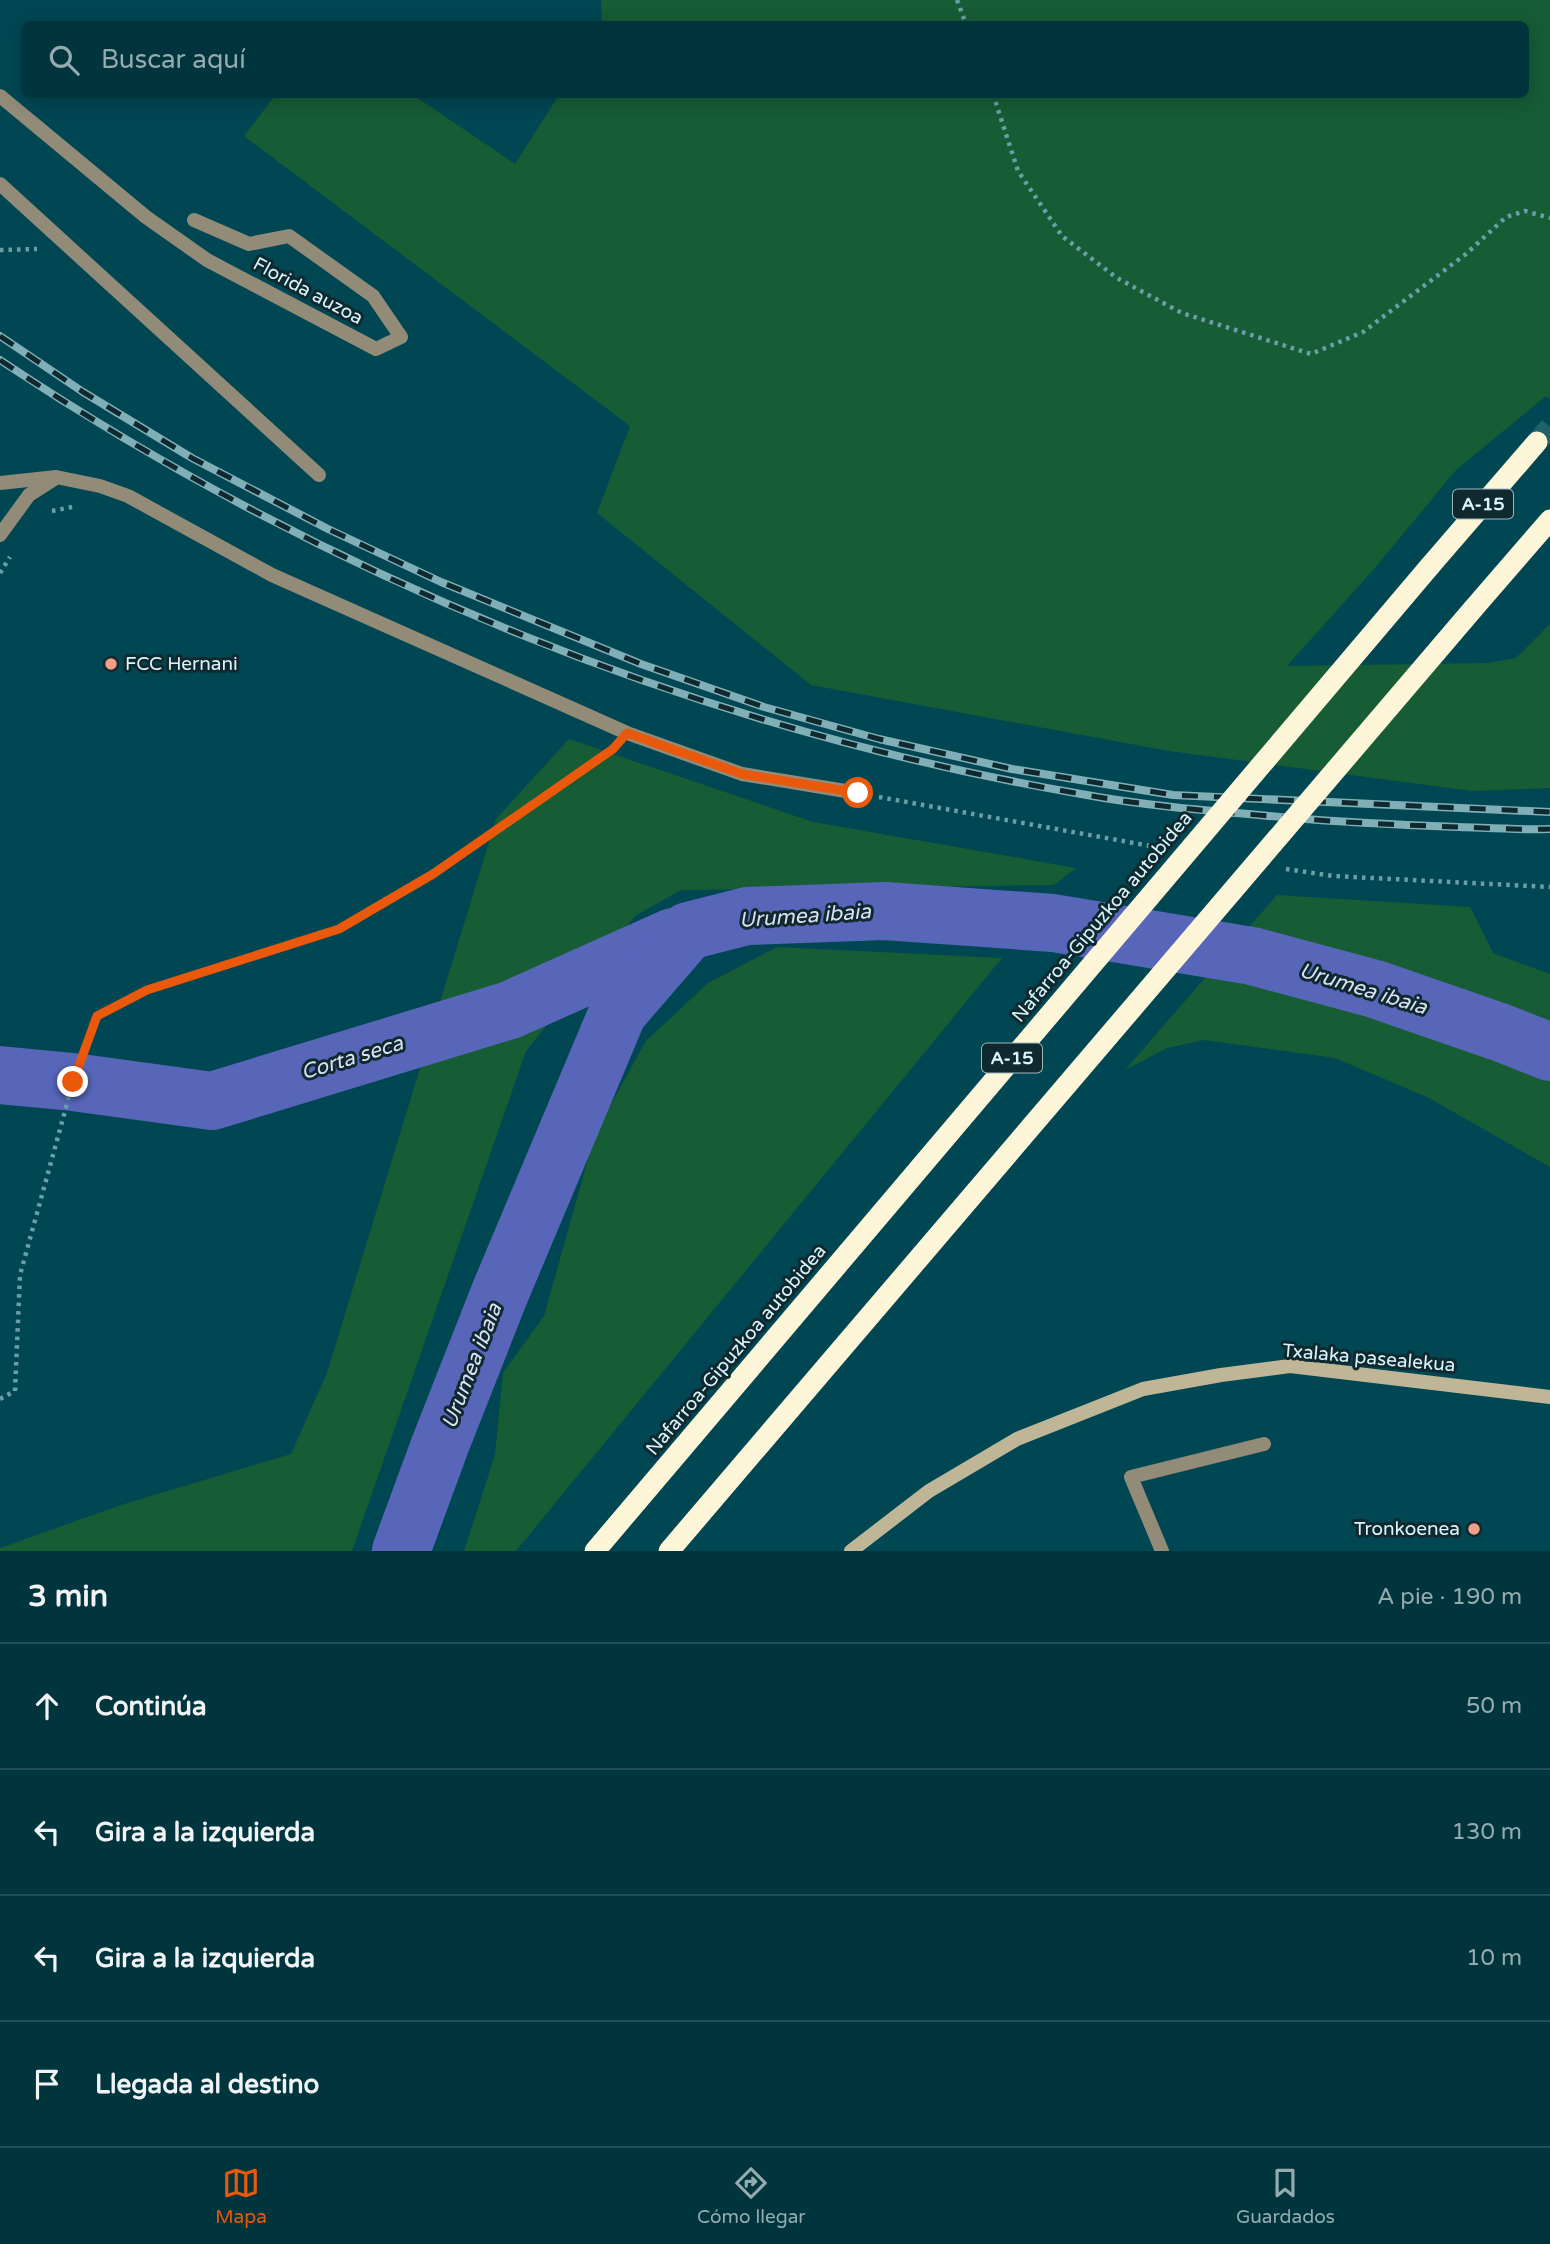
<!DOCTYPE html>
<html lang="es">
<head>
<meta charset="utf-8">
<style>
  body { margin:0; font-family:"Varela Round",sans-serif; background:#0a3d45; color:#f1f3f6 }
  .stop { position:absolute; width:21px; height:21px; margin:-16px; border:5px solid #ea580c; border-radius:50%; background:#fff }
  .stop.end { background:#ea580c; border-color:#fff; box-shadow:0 2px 7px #0008 }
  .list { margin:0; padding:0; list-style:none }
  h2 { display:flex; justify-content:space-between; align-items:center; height:91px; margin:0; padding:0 28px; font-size:30px }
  h2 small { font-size:23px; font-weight:400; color:#95abb0 }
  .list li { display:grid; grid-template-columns:46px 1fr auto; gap:21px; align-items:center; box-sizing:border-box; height:126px; padding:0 28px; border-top:2px solid #225058 }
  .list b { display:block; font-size:26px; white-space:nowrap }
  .list em { font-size:23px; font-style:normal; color:#95abb0 }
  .icon { flex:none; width:38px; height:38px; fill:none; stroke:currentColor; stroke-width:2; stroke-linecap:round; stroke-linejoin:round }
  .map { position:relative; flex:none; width:1550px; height:1551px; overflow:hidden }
  .search { position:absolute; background:#00353e; box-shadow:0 4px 18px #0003; left:21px; right:21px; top:21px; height:77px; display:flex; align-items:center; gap:18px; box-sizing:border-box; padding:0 24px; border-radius:10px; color:#95abb0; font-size:26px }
  .sheet { height:595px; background:#00353e }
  nav { display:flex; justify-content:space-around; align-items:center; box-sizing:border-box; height:98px; border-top:2px solid #225058; background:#00353e; font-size:19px; color:#95abb0 }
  nav a { display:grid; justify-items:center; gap:4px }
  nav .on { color:#ea580c }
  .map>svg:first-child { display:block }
  .green { fill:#165c35 }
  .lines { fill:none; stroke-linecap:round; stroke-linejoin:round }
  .river { stroke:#5866ba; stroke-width:58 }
  .motorway-tunnel { stroke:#20616c; stroke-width:21; stroke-dasharray:21 10; stroke-linecap:butt }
  .path { stroke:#6c9ea8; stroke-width:4.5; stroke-dasharray:3.5 5; stroke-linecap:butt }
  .service { stroke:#918b78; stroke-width:14 }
  .minor { stroke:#918b78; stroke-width:14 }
  .secondary { stroke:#bfb697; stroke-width:14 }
  .motorway { stroke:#fdf5d8; stroke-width:21 }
  .rail-casing { stroke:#81afb8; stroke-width:8 }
  .rail { stroke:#10292f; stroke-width:5; stroke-dasharray:16; stroke-linecap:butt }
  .motorway-bridge { stroke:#fdf5d8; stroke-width:21 }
  .route { stroke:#ea580c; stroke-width:9 }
  .poi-dot { fill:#f49e89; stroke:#10292f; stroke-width:2.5 }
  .labels { text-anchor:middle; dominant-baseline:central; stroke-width:6; stroke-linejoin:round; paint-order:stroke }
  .shield { fill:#10292f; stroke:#9cb8bf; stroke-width:2 }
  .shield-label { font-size:18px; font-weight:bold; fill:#d8f5fd }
  .street-label { font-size:19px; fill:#d8f5fd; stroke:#10292f }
  .poi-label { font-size:19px; fill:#d8f5fd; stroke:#10292f; text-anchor:start }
  .water-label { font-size:21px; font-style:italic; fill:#dae0f7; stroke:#10292f }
</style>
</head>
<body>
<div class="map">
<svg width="1550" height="1551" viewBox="0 0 1550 1551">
  <rect width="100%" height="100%" fill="#004753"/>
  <!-- green -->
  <g class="green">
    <polygon points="601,0 1550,0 1550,399 1546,396 1456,470 1374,569 1287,666 1488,663 1516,658 1550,624 1550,788 1472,791 1169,751 811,685 597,513 630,426 244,136 276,94 413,95 515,164 559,95 1526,94 1526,24 602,24"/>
    <polygon points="569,739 813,822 1076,868 1054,885 681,890 635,916 526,1051 352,1551 0,1551 0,1548 121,1505 291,1454 327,1373 496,819"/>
    <polygon points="1277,895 1470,907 1493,953 1550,974 1550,1167 1429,1098 1335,1058 1204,1040 1167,1048 1125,1070"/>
    <polygon points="777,947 1002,958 516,1551 464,1551 495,1455 503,1373 544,1316 596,1131 646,1041 708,983"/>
  </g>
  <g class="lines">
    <!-- river -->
    <g class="river">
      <polyline points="0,1075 73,1082 212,1101 510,1010 673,937"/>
      <polyline points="401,1551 440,1445 499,1295 618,1012 688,931 747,916 885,911 1053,923 1252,956 1375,989 1502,1033 1550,1052"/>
    </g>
    <!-- motorway-tunnel -->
    <polyline class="motorway-tunnel" points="1537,442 1550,427"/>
    <!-- path -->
    <g class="path">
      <polyline points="957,0 966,24"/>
      <polyline points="993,94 1018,171 1062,236 1117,278 1182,313 1311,354 1363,332 1466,254 1506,217 1525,211 1550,218"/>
      <polyline points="0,250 37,249"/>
      <polyline points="52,511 77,506"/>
      <polyline points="0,573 10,557"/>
      <polyline points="879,797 1156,847"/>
      <polyline points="1286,869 1333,876 1550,887"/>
      <polyline points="0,1399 15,1391 20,1275 73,1082 97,1016 147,990 339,929 433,874 610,751"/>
    </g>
    <!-- service -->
    <polyline class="service" points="0,96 146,217 207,260 376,349 401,337 373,296 289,236 249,244 194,220"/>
    <!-- minor -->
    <g class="minor">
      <polyline points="0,184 319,475"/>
      <polyline points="0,483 56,477 100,486 128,496 272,575 627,733 742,774 858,793"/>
      <polyline points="0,535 29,495 54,479"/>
      <polyline points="1162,1551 1131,1477 1264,1444"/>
    </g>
    <!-- secondary -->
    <polyline class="secondary" points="851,1551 929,1491 1017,1439 1143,1389 1221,1375 1290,1366 1550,1397"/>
    <!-- motorway -->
    <g class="motorway">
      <polyline points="1430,566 1537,442"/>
      <polyline points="1473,609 1550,520"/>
    </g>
    <defs>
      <g id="rail">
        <polyline points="0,336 83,392 192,458 328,529 441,582 641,664 764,707 879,739 1012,769 1173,795 1550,812"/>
        <path d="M0,360c326,217 696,368 1081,434 70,13 142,18 213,24 55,5 110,7 165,9 30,1 61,3 91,2"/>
      </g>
    </defs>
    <!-- rail casing -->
    <use href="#rail" class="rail-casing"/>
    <!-- rail -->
    <use href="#rail" class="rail"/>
    <!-- motorway-bridge -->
    <g class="motorway-bridge">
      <polyline points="595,1551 1430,566"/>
      <polyline points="669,1551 1473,609"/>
    </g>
  </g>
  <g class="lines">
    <!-- route -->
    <polyline class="route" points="73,1082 97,1016 147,990 339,929 433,874 613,749 627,733 742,774 858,793"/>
  </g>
  <!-- markers -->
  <g class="poi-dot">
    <circle cx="111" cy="664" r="7"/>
    <circle cx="1474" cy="1529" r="7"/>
  </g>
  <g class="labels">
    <!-- shield labels -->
    <g class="shield">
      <rect x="1453" y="489.5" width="60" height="29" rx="5"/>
      <rect x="982" y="1043.5" width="60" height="29" rx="5"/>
    </g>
    <g class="shield-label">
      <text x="1483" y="504">A-15</text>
      <text x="1012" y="1058">A-15</text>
    </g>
    <!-- street labels -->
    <g class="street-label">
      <text transform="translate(308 291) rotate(28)">Florida auzoa</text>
      <text transform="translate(1102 917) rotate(-50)">Nafarroa-Gipuzkoa autobidea</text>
      <text transform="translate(736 1350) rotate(-50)">Nafarroa-Gipuzkoa autobidea</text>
      <text transform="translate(1369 1358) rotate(5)">Txalaka pasealekua</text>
    </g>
    <!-- poi labels -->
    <g class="poi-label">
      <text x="125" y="664">FCC Hernani</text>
      <text x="1460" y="1529" text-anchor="end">Tronkoenea</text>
    </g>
    <!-- water labels -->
    <g class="water-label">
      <text transform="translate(805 916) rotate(-4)">Urumea ibaia</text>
      <text transform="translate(1363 989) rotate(17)">Urumea ibaia</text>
      <text transform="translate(352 1058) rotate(-17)">Corta seca</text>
      <text transform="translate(472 1366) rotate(-69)">Urumea ibaia</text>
    </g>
  </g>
</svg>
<div class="stop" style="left:858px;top:793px"></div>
<div class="stop end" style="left:73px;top:1082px"></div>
<div class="search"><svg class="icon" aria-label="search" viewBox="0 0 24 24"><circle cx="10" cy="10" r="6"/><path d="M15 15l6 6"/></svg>Buscar aquí</div>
</div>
<section class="sheet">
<h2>3 min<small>A pie · 190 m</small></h2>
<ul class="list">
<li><svg class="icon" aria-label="ahead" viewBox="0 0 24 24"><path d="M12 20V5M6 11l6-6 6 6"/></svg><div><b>Continúa</b></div><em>50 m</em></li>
<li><svg class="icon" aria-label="left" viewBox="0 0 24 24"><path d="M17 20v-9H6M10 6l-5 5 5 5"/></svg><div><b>Gira a la izquierda</b></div><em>130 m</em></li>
<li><svg class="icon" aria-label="left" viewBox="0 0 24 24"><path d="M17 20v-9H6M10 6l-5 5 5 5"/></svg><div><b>Gira a la izquierda</b></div><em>10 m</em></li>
<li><svg class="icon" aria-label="arrive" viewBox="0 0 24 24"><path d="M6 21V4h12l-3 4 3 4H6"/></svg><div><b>Llegada al destino</b></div></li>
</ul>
</section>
<nav>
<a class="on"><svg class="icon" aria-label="map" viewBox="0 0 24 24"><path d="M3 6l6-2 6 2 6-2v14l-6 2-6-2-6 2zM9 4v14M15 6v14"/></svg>Mapa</a>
<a><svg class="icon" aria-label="directions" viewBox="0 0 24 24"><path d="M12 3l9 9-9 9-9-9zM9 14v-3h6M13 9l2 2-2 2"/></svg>Cómo llegar</a>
<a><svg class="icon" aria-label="saved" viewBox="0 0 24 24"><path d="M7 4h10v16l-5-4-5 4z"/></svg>Guardados</a>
</nav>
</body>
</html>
